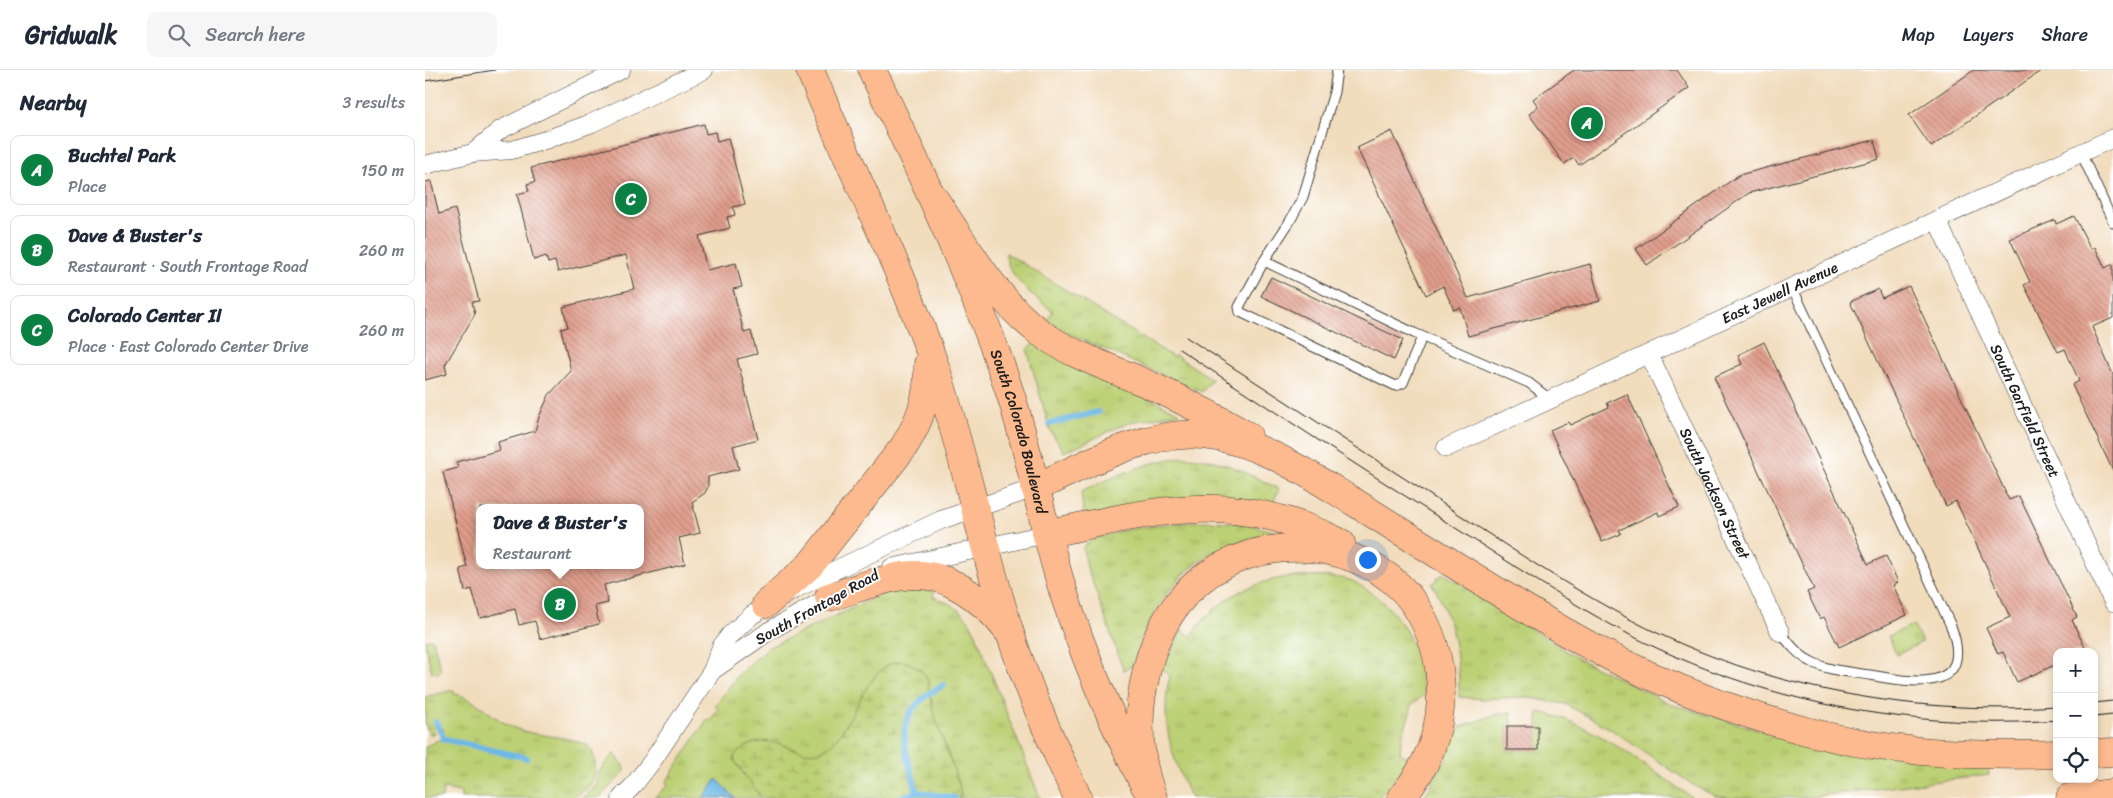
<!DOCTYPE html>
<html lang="en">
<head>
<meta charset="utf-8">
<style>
  body { margin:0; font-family:Sriracha,sans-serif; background:#f6f6f7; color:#1f2937 }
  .controls { position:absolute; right:15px; bottom:15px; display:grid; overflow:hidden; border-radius:10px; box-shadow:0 2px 8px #0003 }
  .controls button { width:45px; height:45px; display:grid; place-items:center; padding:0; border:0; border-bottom:1px solid #e0e1e3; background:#fff; color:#1f2937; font:25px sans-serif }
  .you { position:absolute; left:942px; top:489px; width:18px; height:18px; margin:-12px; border:4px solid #fff; border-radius:50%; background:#1a73e8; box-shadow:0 0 0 8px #1a73e833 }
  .badge { display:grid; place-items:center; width:32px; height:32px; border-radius:50%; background:#0b8043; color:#fff; font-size:16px; font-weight:700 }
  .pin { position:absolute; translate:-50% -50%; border:2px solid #fff; box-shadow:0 1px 5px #0006 }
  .popup { position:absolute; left:51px; top:434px; width:168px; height:65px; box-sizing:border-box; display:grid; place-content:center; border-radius:10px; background:#fff; filter:drop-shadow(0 1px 4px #0005); font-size:16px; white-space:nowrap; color:#747a83 }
  .popup b { font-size:19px; color:#1f2937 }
  .popup::after { content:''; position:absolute; left:50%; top:100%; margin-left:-10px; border:10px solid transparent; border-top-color:#fff }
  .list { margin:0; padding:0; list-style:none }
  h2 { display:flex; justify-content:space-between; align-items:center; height:65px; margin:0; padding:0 20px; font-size:21px }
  h2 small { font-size:16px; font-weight:400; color:#747a83 }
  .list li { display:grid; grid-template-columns:32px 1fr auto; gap:15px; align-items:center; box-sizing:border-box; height:70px; margin:0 10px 10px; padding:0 10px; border:1px solid #e0e1e3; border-radius:10px }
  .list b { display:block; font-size:19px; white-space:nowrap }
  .list p { margin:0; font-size:16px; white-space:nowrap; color:#747a83 }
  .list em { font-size:16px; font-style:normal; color:#747a83 }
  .icon { flex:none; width:28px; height:28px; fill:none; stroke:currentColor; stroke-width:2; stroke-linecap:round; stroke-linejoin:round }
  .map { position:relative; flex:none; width:1688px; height:728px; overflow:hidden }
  header { display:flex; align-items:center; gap:30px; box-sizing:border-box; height:70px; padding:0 25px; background:#fff; border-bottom:1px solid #e0e1e3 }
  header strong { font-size:24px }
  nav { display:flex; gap:28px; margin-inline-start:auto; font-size:18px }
  .search { width:350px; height:45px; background:#f6f6f7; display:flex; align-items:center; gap:12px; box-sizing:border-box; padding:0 18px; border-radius:10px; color:#747a83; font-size:19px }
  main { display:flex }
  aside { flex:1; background:#fff }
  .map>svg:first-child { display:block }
  .grass { fill:url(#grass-tufts); stroke:#6c7648 }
  .wetland { fill:url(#wetland-marsh); stroke:#6c7648 }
  .water { fill:url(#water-ripples); stroke:#446a81 }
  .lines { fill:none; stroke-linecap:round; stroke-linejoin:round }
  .stream { stroke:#6db8e6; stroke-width:6 }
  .building { fill:url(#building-back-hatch); fill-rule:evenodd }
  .service-casing { stroke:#3c3934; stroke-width:11 }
  .minor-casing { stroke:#3c3934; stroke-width:19 }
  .primary-casing { stroke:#3c3934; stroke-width:29 }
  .motorway-casing { stroke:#3c3934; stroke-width:29 }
  .service { stroke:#fff; stroke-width:9 }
  .minor { stroke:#fff; stroke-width:18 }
  .primary { stroke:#fcba8e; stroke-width:28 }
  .motorway { stroke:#fcba8e; stroke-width:28 }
  .tram { stroke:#1c1c1c; stroke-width:1 }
  .labels { text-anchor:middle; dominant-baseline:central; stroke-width:4; stroke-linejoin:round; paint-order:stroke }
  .street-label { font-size:15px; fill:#1c1c1c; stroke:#fff }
</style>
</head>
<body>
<header>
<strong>Gridwalk</strong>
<div class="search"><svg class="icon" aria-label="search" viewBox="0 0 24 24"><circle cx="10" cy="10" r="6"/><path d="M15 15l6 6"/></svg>Search here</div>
<nav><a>Map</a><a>Layers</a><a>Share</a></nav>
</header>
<main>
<aside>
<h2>Nearby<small>3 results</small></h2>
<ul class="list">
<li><span class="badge">A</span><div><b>Buchtel Park</b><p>Place</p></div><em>150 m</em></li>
<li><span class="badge">B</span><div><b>Dave &amp; Buster's</b><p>Restaurant · South Frontage Road</p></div><em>260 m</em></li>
<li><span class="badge">C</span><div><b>Colorado Center II</b><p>Place · East Colorado Center Drive</p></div><em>260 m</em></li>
</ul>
</aside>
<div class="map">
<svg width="1688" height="728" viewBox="0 0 1688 728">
  <defs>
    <pattern id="grass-tufts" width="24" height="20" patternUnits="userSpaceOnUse" patternTransform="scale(1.25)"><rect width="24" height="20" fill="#bcd074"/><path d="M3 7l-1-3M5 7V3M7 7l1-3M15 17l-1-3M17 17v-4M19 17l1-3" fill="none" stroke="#a1b264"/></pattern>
    <pattern id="wetland-marsh" width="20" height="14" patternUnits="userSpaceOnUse" patternTransform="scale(1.25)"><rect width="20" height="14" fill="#bcd074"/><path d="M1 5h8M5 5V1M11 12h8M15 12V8" fill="none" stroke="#a1b264"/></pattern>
    <pattern id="water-ripples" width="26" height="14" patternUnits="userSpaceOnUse" patternTransform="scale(1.25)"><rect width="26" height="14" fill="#6db8e6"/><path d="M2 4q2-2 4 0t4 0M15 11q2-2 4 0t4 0" fill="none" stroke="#5995ba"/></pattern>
    <pattern id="building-back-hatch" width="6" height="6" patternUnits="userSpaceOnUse" patternTransform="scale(1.25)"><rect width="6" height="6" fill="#e19e8c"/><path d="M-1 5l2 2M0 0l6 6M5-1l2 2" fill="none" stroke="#b68072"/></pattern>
  </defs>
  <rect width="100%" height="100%" fill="#fff"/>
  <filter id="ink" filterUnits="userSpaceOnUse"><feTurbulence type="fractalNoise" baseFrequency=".02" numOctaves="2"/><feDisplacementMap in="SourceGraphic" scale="10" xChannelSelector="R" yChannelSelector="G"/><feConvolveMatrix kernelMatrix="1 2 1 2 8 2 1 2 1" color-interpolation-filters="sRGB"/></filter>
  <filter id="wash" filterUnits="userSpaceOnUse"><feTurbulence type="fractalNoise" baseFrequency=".0096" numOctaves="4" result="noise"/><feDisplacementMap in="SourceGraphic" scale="20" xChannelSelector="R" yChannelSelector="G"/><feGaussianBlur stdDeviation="1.12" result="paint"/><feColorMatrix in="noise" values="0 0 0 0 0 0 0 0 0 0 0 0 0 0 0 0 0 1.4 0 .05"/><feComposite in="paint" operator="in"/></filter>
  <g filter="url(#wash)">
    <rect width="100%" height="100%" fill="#f1dcbc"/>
    <!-- grass -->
    <g class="grass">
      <path d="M581,183l167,104 2,-2 37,24 -10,13 -139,-61 -16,-11 6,-9c-15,-10 -49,-38 -47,-58z"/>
      <polygon points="609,273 755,343 705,352 639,382 625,360 602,279"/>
      <path d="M758,387c37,0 63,16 96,32l-7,16 -188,11 -3,-24c34,-16 64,-30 102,-35z"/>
      <path d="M786,451l35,3 35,9c-82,8 -126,57 -149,133l-8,5 -37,-104 -4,-20c16,-19 101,-25 128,-26z"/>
      <path d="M1018,503l134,85 96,47 83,24 232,37 1,9 -189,23h-72l-12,-2 -18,-8 -89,-60 -44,-24 -40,-7 -43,2 -23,-2c1,-39 -6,-78 -27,-113z"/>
      <path d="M863,507c17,0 45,-2 61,3 8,2 16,9 23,13 34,25 49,62 52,102l-12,9c-3,17 -12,32 -12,49l9,4 -10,17 -21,24h-187c-19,-38 -32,-80 -21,-122l-8,-7 20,-39 9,6c25,-35 55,-53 97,-59z"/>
      <path d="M510,517l-2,10c19,5 34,17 42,35l65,166h-386l14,-13 -2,-3 41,-63 3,2 8,-12 -3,-3 23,-31 31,-28 124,-58z"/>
      <polygon points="1488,555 1497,572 1472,585 1463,566"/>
      <polygon points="4,569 8,570 16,600 13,603 7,602 0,575 0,570"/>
      <path d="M29,620v4c19,2 40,25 58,33 24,11 51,7 75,18 9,8 11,28 4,38 -4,7 -12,11 -19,15h-111v-6l-18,-3 -1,9h-17v-51l15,-8 82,19 5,3 3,-3 -5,-3 -78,-16 -7,-7 4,-2 -7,-8 -4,12h-3l-5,-9v-28z"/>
      <path d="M1086,642l1,14h-5v24h31v-38c52,8 111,57 155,86h-269l22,-39 9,-30 39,-14z"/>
      <polygon points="189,683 201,700 174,728 157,728 171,715 174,702"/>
    </g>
    <!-- wetland -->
    <path class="wetland" d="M476,591l8,2 13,8 5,8 9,41 23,64 2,11 -2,3h-198l-27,-38v-4c39,-37 63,11 92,-8 27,-16 38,-84 75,-87z"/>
    <!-- water -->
    <polygon class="water" points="292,709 310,728 278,728"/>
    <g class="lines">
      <!-- stream -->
      <g class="stream">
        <polyline points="624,354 673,342"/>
        <polyline points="11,652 19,669 102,688"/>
        <path d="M492,722c-14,-49 -28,-79 27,-107"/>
        <polyline points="474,728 492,722 529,728"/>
      </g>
    </g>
    <g id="blocks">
      <!-- building -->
      <g class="building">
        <polygon points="1149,0 1252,0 1264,18 1154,95 1149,88 1139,94 1104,44 1113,36 1108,29"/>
        <polygon points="1549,0 1617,0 1506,77 1484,45"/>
        <path d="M279,54l2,10 9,-2 2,9 11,-3 17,66 -12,3 2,8 -8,2 3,11 -31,8 8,34 29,-7 6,24 -9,2 11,44 7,-2 6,23 -20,5 21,80 -25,7 6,23 -31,8v10l-3,6 -13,9 8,31 -21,5 6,26 -81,21 4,18 -13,3 4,18 -59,15 -5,-18 -16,4 -4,-16 -35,9 -8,-29 -7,2 -5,-22 7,-2 -24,-95 15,-4 -2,-6 44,-12 -2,-8 37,-11 4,-14 10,-22 22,-24 -10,-42 7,-2 -5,-20 71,-18 -8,-34 -68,17 -3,-11 -7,2 -2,-7 -12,4 -17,-66 12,-3 -2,-7 8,-2 -4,-14zM55,438h160v57h-160z"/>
        <polygon points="967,61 1043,228 1165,194 1175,231 1043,266 1035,237 1029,240 1018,216 1001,225 932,78"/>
        <polygon points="1449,70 1454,89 1324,123 1222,195 1211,179 1314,105"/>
        <polygon points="6,111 14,144 30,139 54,231 47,232 50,244 20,295 22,304 0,310 0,112"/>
        <polygon points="1649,146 1666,179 1670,177 1680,198 1688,194 1688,248 1667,257 1688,305 1688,401 1647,315 1654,311 1640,279 1633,282 1599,215 1605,212 1585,169 1630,150 1631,154"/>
        <polygon points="846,207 978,270 969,290 836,226"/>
        <polygon points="1484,216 1584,430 1594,426 1652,547 1647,550 1662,582 1632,582 1632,594 1592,612 1578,582 1573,584 1561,558 1585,547 1531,431 1521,436 1425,232 1453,219 1457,228"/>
        <polygon points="1339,272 1443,494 1461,486 1473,512 1468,515 1482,545 1414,577 1399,547 1395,549 1382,522 1389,519 1289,307 1317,294 1313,285"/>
        <polygon points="1202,324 1254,437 1234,446 1233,442 1194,460 1196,464 1177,472 1125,360 1143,352 1145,355 1184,337 1182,333"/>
        <rect x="1082" y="656" width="31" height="24"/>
      </g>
    </g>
  </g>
  <g filter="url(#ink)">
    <use href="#blocks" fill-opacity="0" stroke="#3c3934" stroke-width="1"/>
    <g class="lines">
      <defs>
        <g id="service">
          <polyline points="912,0 909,22 878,127 865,151 839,191 989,263 1104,313 1126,330"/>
          <polyline points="1656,83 1688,152"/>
          <polyline points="839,191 814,237 815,242 971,316 978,313 997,267"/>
          <path d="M1355,562c8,10 18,23 30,29 18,10 40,11 60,14 43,8 106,19 81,-49l-159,-339"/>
        </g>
        <g id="minor">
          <polyline points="48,83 75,60 196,0"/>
          <polyline points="0,95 48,83 87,80 120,70 167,53 279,0"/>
          <path id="s1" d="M1512,150l176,382"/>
          <path id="s2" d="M1224,284l131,278"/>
          <path id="s3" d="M1021,378l667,-310"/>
          <polyline points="466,498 621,464"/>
          <polyline points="287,601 344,561 413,522"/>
          <polyline points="196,728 208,716 228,690 287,601 296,577 305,565 327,545 370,519 516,450 610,418"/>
        </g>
        <g id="primary">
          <path d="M385,0c41,101 92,198 127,302 28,87 46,177 74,264 18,55 42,110 67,162"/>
          <path id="s4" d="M447,0c51,107 102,213 139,326 21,65 32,133 53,198 21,66 49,130 81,192"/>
          <path d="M404,527c25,-7 50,-18 75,-21 42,-7 80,24 104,55"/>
          <path d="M341,534l44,-39 93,-117c17,-26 26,-52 25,-84"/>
        </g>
        <g id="motorway">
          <path d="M506,124c31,45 62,103 107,137 31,23 70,36 105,51 36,16 70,34 105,54"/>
          <path d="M610,418c50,-23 110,-58 168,-53 55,5 105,39 151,67 35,22 69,43 104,65 53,33 107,67 163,95 74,37 176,72 258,84 59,9 118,10 178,8"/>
          <path d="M621,464c112,-24 187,-46 295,9"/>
          <polyline points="1669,683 1688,682"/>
          <path d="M728,728c-14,-37 -17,-76 -9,-115 7,-38 24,-76 54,-101 57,-47 148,-46 202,5 21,20 35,53 39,81 7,48 -6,93 -38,130"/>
          <polyline points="1645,728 1688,723"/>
        </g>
      </defs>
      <!-- service casing -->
      <use href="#service" class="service-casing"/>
      <!-- minor casing -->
      <use href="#minor" class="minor-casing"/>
      <!-- primary casing -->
      <use href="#primary" class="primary-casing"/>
      <!-- motorway casing -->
      <use href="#motorway" class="motorway-casing"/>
      <!-- service -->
      <use href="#service" class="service"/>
      <!-- minor -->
      <use href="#minor" class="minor"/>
      <!-- primary -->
      <use href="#primary" class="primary"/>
      <!-- motorway -->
      <use href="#motorway" class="motorway"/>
      <!-- tram -->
      <g class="tram">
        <polyline points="0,11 70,0"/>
        <path d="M761,267c80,52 161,104 241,156 63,42 127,85 193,121 134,73 286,102 437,92"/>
        <path d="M754,279c91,60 183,120 275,178 58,37 115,76 176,108 131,67 280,96 427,85"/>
        <polyline points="1669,633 1688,631"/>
        <polyline points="1669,647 1688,645"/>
      </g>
    </g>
  </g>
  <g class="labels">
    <!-- street labels -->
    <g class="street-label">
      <text stroke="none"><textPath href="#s3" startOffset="368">East Jewell Avenue</textPath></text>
      <text stroke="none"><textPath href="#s1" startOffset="210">South Garfield Street</textPath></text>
      <text stroke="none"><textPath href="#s4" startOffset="391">South Colorado Boulevard</textPath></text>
      <text stroke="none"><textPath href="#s2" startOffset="154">South Jackson Street</textPath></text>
      <text transform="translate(392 537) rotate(-29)">South Frontage Road</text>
    </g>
  </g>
</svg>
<div class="controls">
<button>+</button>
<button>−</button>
<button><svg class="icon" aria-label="locate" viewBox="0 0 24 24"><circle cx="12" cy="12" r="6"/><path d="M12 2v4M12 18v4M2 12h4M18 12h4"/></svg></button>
</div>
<div class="you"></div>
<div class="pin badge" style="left:1162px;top:53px">A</div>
<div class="pin badge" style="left:135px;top:534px">B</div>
<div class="popup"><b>Dave &amp; Buster's</b>Restaurant</div>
<div class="pin badge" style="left:206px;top:129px">C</div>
</div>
</main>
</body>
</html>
